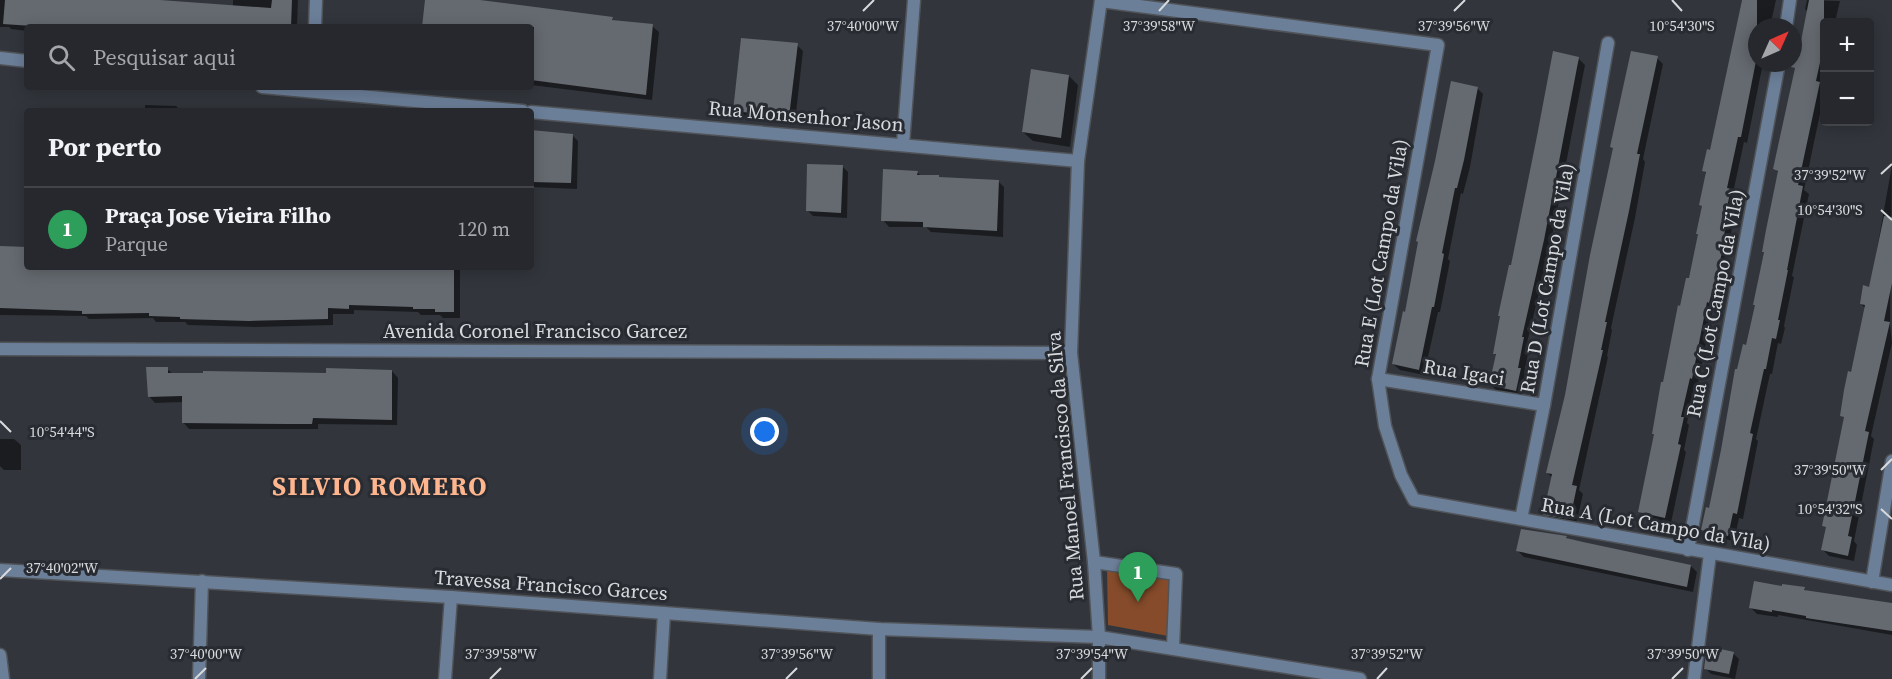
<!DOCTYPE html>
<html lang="pt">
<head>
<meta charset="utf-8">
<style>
  body { margin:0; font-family:"Source Serif 4",serif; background:#323439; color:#f1f3f6 }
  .controls { position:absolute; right:18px; top:18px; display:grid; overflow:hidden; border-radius:6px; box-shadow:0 3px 15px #0003 }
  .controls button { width:54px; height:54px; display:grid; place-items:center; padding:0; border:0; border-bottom:2px solid #424449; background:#26282d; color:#f1f3f6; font:30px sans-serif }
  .compass { position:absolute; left:1748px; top:18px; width:54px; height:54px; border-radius:50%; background:#26282d; box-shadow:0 3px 15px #0003; rotate:45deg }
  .you { position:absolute; left:765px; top:432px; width:21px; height:21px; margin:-15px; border:4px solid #fff; border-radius:50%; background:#1a73e8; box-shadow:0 0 0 9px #1a73e833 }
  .badge { display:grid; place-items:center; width:39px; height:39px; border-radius:50%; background:#f0a279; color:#fff; font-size:20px; font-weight:700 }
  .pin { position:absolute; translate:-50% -50px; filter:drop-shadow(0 2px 3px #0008) }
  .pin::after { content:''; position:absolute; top:32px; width:21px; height:18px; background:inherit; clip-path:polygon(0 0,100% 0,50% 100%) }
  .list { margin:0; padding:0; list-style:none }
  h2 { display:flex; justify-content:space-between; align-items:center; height:78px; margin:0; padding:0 24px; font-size:26px }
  h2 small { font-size:20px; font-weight:400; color:#a4a6aa }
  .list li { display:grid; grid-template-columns:39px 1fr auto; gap:18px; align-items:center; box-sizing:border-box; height:84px; padding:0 24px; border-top:2px solid #424449 }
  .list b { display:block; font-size:22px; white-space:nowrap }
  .list p { margin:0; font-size:20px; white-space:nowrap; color:#a4a6aa }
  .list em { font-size:20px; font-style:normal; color:#a4a6aa }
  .icon { flex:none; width:33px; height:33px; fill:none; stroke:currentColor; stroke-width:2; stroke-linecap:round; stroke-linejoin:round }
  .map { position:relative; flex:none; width:1892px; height:679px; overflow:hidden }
  .search { position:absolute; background:#26282d; box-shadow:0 3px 15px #0003; left:24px; top:24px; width:510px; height:66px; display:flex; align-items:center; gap:15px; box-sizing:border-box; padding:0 21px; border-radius:6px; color:#a4a6aa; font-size:22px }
  .panel { position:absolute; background:#26282d; box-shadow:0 3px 15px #0003; left:24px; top:108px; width:510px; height:162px; border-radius:6px }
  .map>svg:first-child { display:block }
  .green { fill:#854b2a }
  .shadow { fill:#0007 }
  .building { fill:#656a70 }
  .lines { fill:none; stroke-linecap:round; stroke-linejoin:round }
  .minor-casing { stroke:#505459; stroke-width:15 }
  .minor { stroke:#6c7f99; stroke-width:12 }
  .ticks { fill:none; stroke:#d7dadd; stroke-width:2 }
  .labels { text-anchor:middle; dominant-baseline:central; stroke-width:6; stroke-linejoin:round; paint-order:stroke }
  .street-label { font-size:20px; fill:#d7dadd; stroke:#282c32 }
  .district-label { font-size:26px; font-weight:bold; letter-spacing:1.5px; fill:#ffb68f; stroke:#282c32 }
  .ticks-label { font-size:15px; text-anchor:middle; fill:#d7dadd; stroke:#282c32; stroke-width:6; stroke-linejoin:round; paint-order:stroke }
</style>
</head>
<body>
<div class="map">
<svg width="1892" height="679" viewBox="0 0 1892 679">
  <rect width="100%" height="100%" fill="#32363c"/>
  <!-- green -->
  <polygon class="green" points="1107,568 1170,579 1168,636 1108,625"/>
  <!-- shadow -->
  <g class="shadow">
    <polygon points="0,0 150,0 233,7 233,0 298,0 297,27 27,27 27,31 11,29 9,27 0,27"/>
    <polygon points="426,0 457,0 612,19 615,22 652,26 659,32 652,100 531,85 531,27 423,27"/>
    <polygon points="1742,0 1776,0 1770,27 1757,27 1757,63 1763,63 1747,143 1744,142 1733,193 1736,196 1731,222 1733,224 1725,259 1728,261 1715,308 1713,308 1698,384 1695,384 1687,423 1689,425 1684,450 1686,452 1671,523 1646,518 1640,512 1664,384 1681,307 1690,280 1703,207 1701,205 1707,175 1704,171 1711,152"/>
    <polygon points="1807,0 1840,1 1835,22 1824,22 1824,76 1822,86 1824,89 1824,95 1804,190 1809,194 1792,276 1794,277 1784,326 1785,328 1781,344 1778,343 1772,374 1770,374 1756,439 1758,441 1743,519 1739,518 1734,541 1709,536 1703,529 1710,510 1756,306 1754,304 1779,173 1775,169 1797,70 1793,67 1801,47 1808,12 1805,9"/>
    <polygon points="797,45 803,51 795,122 741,116 734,110"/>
    <polygon points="1657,58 1663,64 1643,159 1645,162 1635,218 1611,328 1612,330 1607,356 1608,357 1579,490 1583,494 1576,525 1551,520 1545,514 1553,478 1547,473"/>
    <polygon points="1579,59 1585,65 1550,247 1527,343 1530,345 1524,373 1526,376 1522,396 1497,391 1491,385 1497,356 1494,353 1512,267"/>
    <polygon points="1069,76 1078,85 1070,147 1033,141 1023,132"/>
    <polygon points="1477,88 1483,94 1470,167 1463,194 1461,193 1448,259 1450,261 1440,312 1438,312 1424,375 1400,370 1393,364 1406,313"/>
    <polygon points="145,105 176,106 181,111 145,111"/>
    <polygon points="304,110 306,111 219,111"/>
    <polygon points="531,132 572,135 578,141 577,189 531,187"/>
    <polygon points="1892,165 1890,325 1892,343 1871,436 1874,439 1854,541 1857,545 1854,561 1829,556 1823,550 1827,528 1824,525 1845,418 1841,415 1866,309 1861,304 1870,288"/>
    <polygon points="842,166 848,172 847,218 813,216 807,210"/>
    <polygon points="917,172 921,176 941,179 998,181 1004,187 1003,237 931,232 926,227 889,227 883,220"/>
    <polygon points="0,247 27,248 27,267 460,267 460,318 443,318 440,315 421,315 418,312 354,310 354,314 333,314 333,325 256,327 188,325 185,322 156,322 153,318 89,319 86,316 0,315"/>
    <polygon points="167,369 173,374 328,375 392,371 398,378 397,425 318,424 318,429 189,429 183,422 183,402 155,403 149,396"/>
    <polygon points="0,439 14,439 21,445 21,470 4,470 0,466"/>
    <polygon points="1566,537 1569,540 1691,566 1697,572 1693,592 1524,557 1518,551"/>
    <polygon points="1804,589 1807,592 1892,608 1892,635 1778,615 1778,617 1757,614 1751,608"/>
    <polygon points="1733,653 1739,659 1735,679 1711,674 1705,668"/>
  </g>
  <!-- building -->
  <g class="building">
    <polygon points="5,0 160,0 271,8 272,0 292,0 291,27 47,27 3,24"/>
    <polygon points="425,0 480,0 613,17 612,20 653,24 646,95 531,80 534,27 422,27"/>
    <polygon points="1742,0 1757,0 1757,56 1741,137 1738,137 1727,188 1731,189 1725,216 1728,217 1720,253 1722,253 1709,303 1707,302 1692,379 1690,378 1681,417 1684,417 1678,444 1681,445 1665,518 1638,512 1654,434 1652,434 1661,382 1663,382 1678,305 1680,306 1686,278 1689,278 1698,234 1696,234 1702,206 1699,205 1706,172 1702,171 1707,149 1710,150"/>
    <polygon points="1809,0 1824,0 1824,44 1816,81 1820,82 1798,185 1803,186 1787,270 1788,270 1778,320 1780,320 1776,339 1772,338 1766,369 1764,369 1750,433 1753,434 1737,514 1733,513 1728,536 1701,530 1706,507 1709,508 1721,450 1735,369 1737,369 1743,344 1746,345 1755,305 1753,305 1764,252 1762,252 1766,230 1778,171 1773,169 1795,68 1791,67 1796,45 1800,46"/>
    <polygon points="741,38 798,43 789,117 733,111"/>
    <polygon points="1553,51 1579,57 1544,240 1522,337 1524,337 1518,368 1521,368 1516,391 1489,385 1496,354 1493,354 1500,316 1498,316 1509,265 1511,265 1537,136"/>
    <polygon points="1631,51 1658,56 1637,154 1640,154 1629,211 1605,322 1607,322 1601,350 1603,350 1572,485 1577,486 1570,519 1543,515 1552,474 1546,473 1565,395 1590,255 1613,148 1610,147"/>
    <polygon points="1031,69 1069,75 1061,138 1022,132"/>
    <polygon points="1451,81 1478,87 1464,160 1457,188 1455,188 1442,253 1444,254 1434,307 1432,307 1419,370 1392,364 1403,311 1405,312 1418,242 1416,241 1435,161"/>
    <polygon points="531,130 573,134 571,183 531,182"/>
    <polygon points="807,164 843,165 841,213 806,211"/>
    <polygon points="883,169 918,171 917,175 939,175 939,177 999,180 997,231 923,227 923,222 881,221"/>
    <polygon points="1884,216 1892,217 1892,283 1884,321 1890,322 1865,431 1869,432 1848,536 1852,537 1848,556 1821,550 1826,527 1822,526 1844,417 1840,416 1844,390 1848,371 1851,372 1865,305 1860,304 1863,285 1869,287"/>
    <polygon points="0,246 27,247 27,267 454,267 454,312 435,312 435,309 413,309 413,307 349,305 349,309 328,308 328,319 249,321 180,319 180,317 149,316 149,313 82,314 82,311 0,308"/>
    <polygon points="146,367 168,367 168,373 203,373 203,371 326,373 326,368 392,370 392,420 313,418 312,424 289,424 182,423 182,396 148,397"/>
    <polygon points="1521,529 1567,536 1566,538 1583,542 1691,565 1687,587 1516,551"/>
    <polygon points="1754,581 1782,586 1782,584 1805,587 1804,590 1892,603 1892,631 1806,618 1806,616 1772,610 1772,612 1749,608"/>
    <polygon points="1707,646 1734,652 1729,674 1704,669"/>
  </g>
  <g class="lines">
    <defs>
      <g id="minor">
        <polyline points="1101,1 1438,45 1378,379 1385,426 1401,475 1414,500 1892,585"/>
        <polyline points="315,27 316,0"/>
        <polyline points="1786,27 1790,0"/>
        <polyline points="0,58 27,61"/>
        <polyline points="262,87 523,111"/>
        <polyline points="531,112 1078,161"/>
        <polyline points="903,144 914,0"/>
        <polyline points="0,349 1071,353"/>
        <polyline points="1378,379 1544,405"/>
        <polyline points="1521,519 1544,405 1608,43"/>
        <polyline points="1688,550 1779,63"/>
        <polyline points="1094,562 1176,574 1173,647"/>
        <polyline points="0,570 451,597 879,629 1099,637 1360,679"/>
        <polyline points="1872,582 1892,461"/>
        <polyline points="879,629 879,679"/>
        <polyline points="0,655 3,679"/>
        <polyline points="199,679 202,581"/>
        <polyline points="445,679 451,597"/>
        <polyline points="660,679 664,613"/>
        <polyline points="1099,679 1099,637 1094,562 1071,353 1078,161 1101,0"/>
        <polyline points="1694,679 1710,554"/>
      </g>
    </defs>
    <!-- minor casing -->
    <use href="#minor" class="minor-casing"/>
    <!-- minor -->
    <use href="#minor" class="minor"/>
  </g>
  <!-- ticks -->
  <path class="ticks" d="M1672,0l10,11M863,11l11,-11M1159,11l10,-11M1454,11l11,-11M1881,174l11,-10M1881,210l11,10M0,421l11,11M1881,470l11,-11M1881,509l11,10M0,579l11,-11M195,679l11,-11M490,679l11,-11M786,679l11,-11M1081,679l11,-11M1377,679l10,-11M1672,679l11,-11"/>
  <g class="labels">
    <!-- street labels -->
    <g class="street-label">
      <text transform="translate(806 116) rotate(5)">Rua Monsenhor Jason</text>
      <text transform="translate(1381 253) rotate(-80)">Rua E (Lot Campo da Vila)</text>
      <text transform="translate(1547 278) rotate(-80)">Rua D (Lot Campo da Vila)</text>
      <text transform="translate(1715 303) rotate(-79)">Rua C (Lot Campo da Vila)</text>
      <text x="535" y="331">Avenida Coronel Francisco Garcez</text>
      <text transform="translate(1464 372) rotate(9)">Rua Igaci</text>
      <text transform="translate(1065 466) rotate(-95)">Rua Manoel Francisco da Silva</text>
      <text transform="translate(1656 524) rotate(10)">Rua A (Lot Campo da Vila)</text>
      <text transform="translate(551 585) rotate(4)">Travessa Francisco Garces</text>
    </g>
    <!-- district labels -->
    <g class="district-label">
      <text x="380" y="486">SILVIO ROMERO</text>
    </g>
  </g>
  <g class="ticks-label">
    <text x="863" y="31">37°40'00"W</text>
    <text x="1159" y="31">37°39'58"W</text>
    <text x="1454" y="31">37°39'56"W</text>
    <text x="1682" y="31">10°54'30"S</text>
    <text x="1830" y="180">37°39'52"W</text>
    <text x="1830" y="215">10°54'30"S</text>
    <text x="62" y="437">10°54'44"S</text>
    <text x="1830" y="475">37°39'50"W</text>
    <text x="1830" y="514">10°54'32"S</text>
    <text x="62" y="573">37°40'02"W</text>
    <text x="206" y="659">37°40'00"W</text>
    <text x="501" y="659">37°39'58"W</text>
    <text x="797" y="659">37°39'56"W</text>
    <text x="1092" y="659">37°39'54"W</text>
    <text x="1387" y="659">37°39'52"W</text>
    <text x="1683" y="659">37°39'50"W</text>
  </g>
</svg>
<div class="controls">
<button>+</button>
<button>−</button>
</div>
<svg class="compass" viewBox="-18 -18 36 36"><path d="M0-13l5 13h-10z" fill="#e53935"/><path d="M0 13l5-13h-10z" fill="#a4a6aa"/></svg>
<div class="you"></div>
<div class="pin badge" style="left:1138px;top:602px;background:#2e9e5b">1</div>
<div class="search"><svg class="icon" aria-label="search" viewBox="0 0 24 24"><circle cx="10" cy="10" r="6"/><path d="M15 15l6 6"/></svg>Pesquisar aqui</div>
<section class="panel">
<h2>Por perto<small></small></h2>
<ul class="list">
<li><span class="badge" style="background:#2e9e5b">1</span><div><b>Praça Jose Vieira Filho</b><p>Parque</p></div><em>120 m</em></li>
</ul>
</section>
</div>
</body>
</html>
